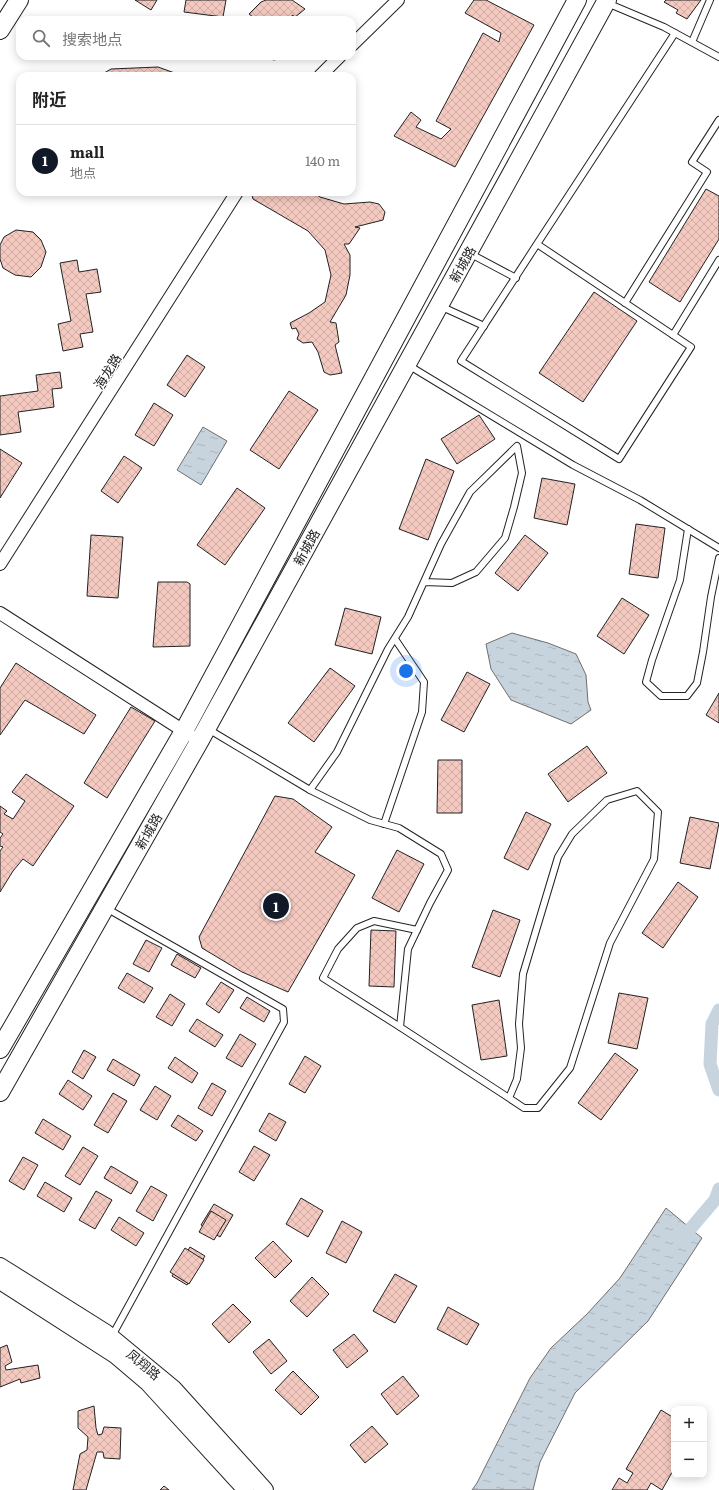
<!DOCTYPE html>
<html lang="zh">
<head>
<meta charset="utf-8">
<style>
  body { margin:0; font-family:Literata,"Noto Sans SC",serif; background:#f2f2f2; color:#222 }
  .controls { position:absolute; right:12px; bottom:12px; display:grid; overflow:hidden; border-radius:8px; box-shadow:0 2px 10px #0003 }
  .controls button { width:36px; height:36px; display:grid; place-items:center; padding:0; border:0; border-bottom:1px solid #e0e0e0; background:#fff; color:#222; font:20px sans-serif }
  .you { position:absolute; left:406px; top:671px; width:14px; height:14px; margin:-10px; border:3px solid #fff; border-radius:50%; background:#1a73e8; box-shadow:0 0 0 6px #1a73e833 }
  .badge { display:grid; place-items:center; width:26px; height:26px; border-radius:50%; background:#111827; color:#fff; font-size:13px; font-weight:700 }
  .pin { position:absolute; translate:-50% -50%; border:2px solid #fff; box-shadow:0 1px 4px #0006 }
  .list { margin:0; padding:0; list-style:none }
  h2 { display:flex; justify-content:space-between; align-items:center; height:52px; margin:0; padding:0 16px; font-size:17px }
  h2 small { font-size:13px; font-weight:400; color:#767676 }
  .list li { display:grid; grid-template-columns:26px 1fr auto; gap:12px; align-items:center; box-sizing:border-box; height:72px; padding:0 16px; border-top:1px solid #e0e0e0 }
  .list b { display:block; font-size:15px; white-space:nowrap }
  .list p { margin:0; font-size:13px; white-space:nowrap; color:#767676 }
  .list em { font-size:13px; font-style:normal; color:#767676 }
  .icon { flex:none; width:22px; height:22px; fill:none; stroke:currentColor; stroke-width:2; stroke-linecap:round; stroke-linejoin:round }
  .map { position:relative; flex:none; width:719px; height:1490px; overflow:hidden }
  .search { position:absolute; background:#fff; box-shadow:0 2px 10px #0003; left:16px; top:16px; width:340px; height:44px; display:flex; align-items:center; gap:10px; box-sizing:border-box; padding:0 14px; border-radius:12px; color:#767676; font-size:15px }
  .panel { position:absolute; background:#fff; box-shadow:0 2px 10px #0003; left:16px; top:72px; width:340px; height:124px; border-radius:12px }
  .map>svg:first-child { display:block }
  .water { fill:url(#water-ripples); stroke:#6f6f6f }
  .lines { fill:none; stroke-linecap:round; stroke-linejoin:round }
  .canal { stroke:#c7d3dd; stroke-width:13 }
  .building { fill:url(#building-cross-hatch); stroke:#222 }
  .lane-casing { stroke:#222; stroke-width:8 }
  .street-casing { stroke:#222; stroke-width:14 }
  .secondary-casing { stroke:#222; stroke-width:18 }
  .primary-casing { stroke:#222; stroke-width:20 }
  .lane { stroke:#fff; stroke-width:6 }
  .street { stroke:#fff; stroke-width:12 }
  .secondary { stroke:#fff; stroke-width:16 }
  .primary { stroke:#fff; stroke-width:18 }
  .labels { text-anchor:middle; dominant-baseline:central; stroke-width:3; stroke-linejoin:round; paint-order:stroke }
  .street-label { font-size:13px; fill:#222; stroke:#fff }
</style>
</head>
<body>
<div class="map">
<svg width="719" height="1490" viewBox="0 0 719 1490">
  <defs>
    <pattern id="water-ripples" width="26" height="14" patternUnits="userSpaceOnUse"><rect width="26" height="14" fill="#c7d3dd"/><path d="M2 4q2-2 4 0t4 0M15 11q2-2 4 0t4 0" fill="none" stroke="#abb5bd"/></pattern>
    <pattern id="building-cross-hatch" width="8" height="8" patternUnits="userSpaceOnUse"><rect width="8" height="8" fill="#f3c9c0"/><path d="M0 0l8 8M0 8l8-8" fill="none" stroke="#d0aca5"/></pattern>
  </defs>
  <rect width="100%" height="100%" fill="#fff"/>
  <!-- water -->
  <g class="water">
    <polygon points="203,427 227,441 201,485 177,470"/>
    <polygon points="512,633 548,643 576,654 586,675 588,702 591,710 571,724 511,700 491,669 486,644"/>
    <polygon points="666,1208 702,1238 648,1321 575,1393 540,1462 533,1490 472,1490 477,1483 530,1378 551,1348 587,1314 620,1278"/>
  </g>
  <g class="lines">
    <!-- canal -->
    <g class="canal">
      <polyline points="719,1010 712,1024 710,1064 719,1090"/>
      <polyline points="680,1241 715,1200 719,1189"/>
    </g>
  </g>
  <!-- building -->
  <g class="building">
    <polygon points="135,0 157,0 151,10"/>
    <polygon points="186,0 226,0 223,17 184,12"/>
    <polygon points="266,0 292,0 305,9 294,18 293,15 287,20 257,20 249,14 261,2"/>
    <polygon points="474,0 486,0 534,25 455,167 394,136 411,112 421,120 416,127 441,139 451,129 436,121 483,33 499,42 501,33 465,13"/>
    <polygon points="666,0 701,0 687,19 676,13 678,10 664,2"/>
    <polygon points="257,56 286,56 286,58 273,60 272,57 260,59"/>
    <polygon points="158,67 183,76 99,76 111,69"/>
    <polygon points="706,189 719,196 719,239 680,302 649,282"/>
    <polygon points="258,192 313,192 320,197 344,204 370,202 379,204 385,212 383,220 355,227 360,228 349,244 344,244 350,255 350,275 346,295 330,322 336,323 339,342 335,345 342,373 330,375 324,372 318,352 312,342 303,343 297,339 299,334 296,328 292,329 290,323 309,313 325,302 331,275 325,250 308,231 253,199 252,195"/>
    <polygon points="16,230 33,232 41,240 46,252 41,267 31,277 15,275 3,268 0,259 0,245 4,237"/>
    <polygon points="77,260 79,272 97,269 101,292 86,294 93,332 80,334 83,347 63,351 58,324 71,321 60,263"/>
    <polygon points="594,292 637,321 583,402 539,373"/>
    <polygon points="187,355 205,367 185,397 167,385"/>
    <polygon points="60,372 62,388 52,389 54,407 18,412 21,432 0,435 0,396 38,391 36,375"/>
    <polygon points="289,391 318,410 279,469 250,450"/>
    <polygon points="154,403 173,415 154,446 135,435"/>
    <polygon points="479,415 495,439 457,464 441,439"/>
    <polygon points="0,449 22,463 0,498"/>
    <polygon points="124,456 142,468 118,503 101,491"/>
    <polygon points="426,459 454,471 428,540 399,529"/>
    <polygon points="542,478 575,484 567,525 534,518"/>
    <polygon points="237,488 265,508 225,565 197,545"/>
    <polygon points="636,524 665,528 658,578 629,574"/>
    <polygon points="91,535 123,537 118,598 87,596"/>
    <polygon points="525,535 548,553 518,591 495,573"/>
    <polygon points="158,582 187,582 190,584 190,646 153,647"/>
    <polygon points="622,598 649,615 624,654 597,636"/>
    <polygon points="345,608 381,617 372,654 335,645"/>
    <polygon points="16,663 96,715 84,734 25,700 0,735 0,688"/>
    <polygon points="330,668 355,686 314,742 288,723"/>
    <polygon points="467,672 490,684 464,732 441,720"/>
    <polygon points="719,693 719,723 706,715"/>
    <polygon points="131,707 155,721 107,798 84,783"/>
    <polygon points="587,746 607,773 568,802 548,774"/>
    <polygon points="438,760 462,760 462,813 437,813"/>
    <polygon points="26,774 74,806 33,866 23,859 13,871 0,892 0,851 3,847 0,846 0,838 3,834 0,832 0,806 7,811 4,814 13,819 25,801 12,792"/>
    <polygon points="275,796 293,799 332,827 315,852 355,875 288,992 242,972 202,948 199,937"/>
    <polygon points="526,812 551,824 528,870 504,858"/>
    <polygon points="690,817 719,823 710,869 680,863"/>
    <polygon points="397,850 424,864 399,912 372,898"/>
    <polygon points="678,882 698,897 663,948 642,933"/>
    <polygon points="493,910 520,920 500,977 472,967"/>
    <polygon points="371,930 396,931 394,987 369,986"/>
    <polygon points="146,940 162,948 149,972 133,964"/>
    <polygon points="177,954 201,968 195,978 171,965"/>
    <polygon points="127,973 153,988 144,1003 118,988"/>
    <polygon points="221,982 234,990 219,1013 206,1004"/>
    <polygon points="619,993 648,998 637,1049 608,1043"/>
    <polygon points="170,994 185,1004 172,1026 156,1017"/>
    <polygon points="247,997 270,1011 264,1022 240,1008"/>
    <polygon points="499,1000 507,1056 481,1060 472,1005"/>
    <polygon points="197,1019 223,1035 215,1047 189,1031"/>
    <polygon points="240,1034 256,1044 242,1067 226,1058"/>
    <polygon points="84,1050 96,1057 83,1079 72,1072"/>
    <polygon points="615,1053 638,1070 601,1120 578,1103"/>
    <polygon points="305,1056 321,1066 305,1093 289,1084"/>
    <polygon points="175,1057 198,1073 192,1083 168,1068"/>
    <polygon points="113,1059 140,1075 134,1086 107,1070"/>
    <polygon points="68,1080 92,1096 83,1110 59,1094"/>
    <polygon points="212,1083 226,1091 212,1116 198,1108"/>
    <polygon points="155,1086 171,1096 157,1120 140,1110"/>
    <polygon points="113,1093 127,1101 108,1133 94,1125"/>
    <polygon points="269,1113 286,1122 276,1141 259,1131"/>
    <polygon points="178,1115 203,1131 196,1141 171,1126"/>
    <polygon points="43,1119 71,1136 63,1150 35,1133"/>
    <polygon points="254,1146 270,1155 254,1181 239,1172"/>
    <polygon points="83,1147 98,1156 80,1185 65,1176"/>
    <polygon points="23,1157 38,1165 24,1190 9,1181"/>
    <polygon points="111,1166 138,1182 131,1194 104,1178"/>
    <polygon points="45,1182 72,1198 64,1212 37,1196"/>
    <polygon points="151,1186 167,1195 153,1221 136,1211"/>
    <polygon points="96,1191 112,1200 95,1229 79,1220"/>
    <polygon points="301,1198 323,1211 308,1237 286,1224"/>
    <polygon points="214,1204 233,1215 220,1237 201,1225"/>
    <polygon points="211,1211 226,1220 214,1240 199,1232"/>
    <polygon points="119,1217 144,1233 136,1246 111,1230"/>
    <polygon points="342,1221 362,1232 346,1263 326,1253"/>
    <polygon points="273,1241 292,1261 275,1278 255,1258"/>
    <polygon points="190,1247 205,1256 187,1285 172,1276"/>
    <polygon points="185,1248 204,1260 189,1284 170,1272"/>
    <polygon points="395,1274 417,1286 395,1323 373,1311"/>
    <polygon points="312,1277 329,1294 307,1317 290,1301"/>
    <polygon points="233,1304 251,1322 229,1343 212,1324"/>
    <polygon points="448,1307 479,1324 467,1345 437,1329"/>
    <polygon points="354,1334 368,1351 347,1368 333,1350"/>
    <polygon points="269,1339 287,1361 271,1374 253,1352"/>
    <polygon points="7,1345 12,1362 5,1366 6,1370 38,1365 40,1378 21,1383 20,1379 0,1387 0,1348"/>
    <polygon points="293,1371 319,1397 301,1415 275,1390"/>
    <polygon points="403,1376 419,1396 397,1415 381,1394"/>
    <polygon points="94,1406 96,1428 98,1435 102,1434 104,1427 121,1428 120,1459 104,1458 103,1452 97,1452 86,1490 73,1490 80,1454 87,1450 88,1437 78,1428 78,1411"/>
    <polygon points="661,1410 674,1418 674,1469 662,1490 651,1483 647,1490 612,1490 619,1478 627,1483 633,1473 626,1469"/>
    <polygon points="372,1426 388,1444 365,1463 350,1445"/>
    <polygon points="164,1486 169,1490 160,1490"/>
  </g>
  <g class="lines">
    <defs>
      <g id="lane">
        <polyline points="607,3 664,27 719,57"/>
        <polyline points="692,42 710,0"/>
        <polyline points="537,244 691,347 619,459 461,361 537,244 675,33"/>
        <polyline points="469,253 516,278"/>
        <polyline points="625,303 707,172 692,162 719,120"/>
        <polyline points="440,306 484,326"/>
        <polyline points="673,335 719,260"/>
        <polyline points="408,365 573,465 640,500 719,548"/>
        <polyline points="688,529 680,580 652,660 646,682 661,696 687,696 697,683 703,652 711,597 719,558"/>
        <polyline points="208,729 310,790 370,820 399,828 441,854 448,870 430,903 408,949 400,1027 509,1098 524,1108 538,1108 570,1068 610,943 654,859 658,812 637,791 607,800 572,834 558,857 523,974 519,1024 521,1048 517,1079 509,1098"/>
        <polyline points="310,790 337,752 388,649 408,617 441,544 470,492 517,446 522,473 514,507 505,538 476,572 452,583 424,582"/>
        <polyline points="384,824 422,712 424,682 395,639"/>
        <polyline points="106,908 283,1009 284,1022 112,1336"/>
        <polyline points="400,1027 323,978 338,949 357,928 374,921 417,930"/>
      </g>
      <g id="street">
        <polyline points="352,45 398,0"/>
        <polyline points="320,76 340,56"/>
        <polyline points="0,564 237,192"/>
        <polyline points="0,613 190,735"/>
      </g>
      <g id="secondary">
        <polyline points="0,1266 105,1332 174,1389 265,1490"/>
        <polyline points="0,1281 115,1355 148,1383 246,1490"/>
      </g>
      <g id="primary">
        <polyline points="0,30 19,0"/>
        <polyline points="0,1049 184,731 577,0"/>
        <polyline points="0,1092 200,740 607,0"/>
      </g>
    </defs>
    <!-- lane casing -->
    <use href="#lane" class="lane-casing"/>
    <!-- street casing -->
    <use href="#street" class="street-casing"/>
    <!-- secondary casing -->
    <use href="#secondary" class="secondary-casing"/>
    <!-- primary casing -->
    <use href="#primary" class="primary-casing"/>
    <!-- lane -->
    <use href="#lane" class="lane"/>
    <!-- street -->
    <use href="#street" class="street"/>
    <!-- secondary -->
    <use href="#secondary" class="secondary"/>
    <!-- primary -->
    <use href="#primary" class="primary"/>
  </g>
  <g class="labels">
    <!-- street labels -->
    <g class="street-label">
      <text transform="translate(462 264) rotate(-61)">新城路</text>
      <text transform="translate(107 371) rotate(-58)">海龙路</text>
      <text transform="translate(306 547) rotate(-61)">新城路</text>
      <text transform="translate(148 831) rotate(-60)">新城路</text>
      <text transform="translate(144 1364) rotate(40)">凤翔路</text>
    </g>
  </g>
</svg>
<div class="controls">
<button>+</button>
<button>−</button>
</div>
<div class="you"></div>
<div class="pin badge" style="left:276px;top:906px">1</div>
<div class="search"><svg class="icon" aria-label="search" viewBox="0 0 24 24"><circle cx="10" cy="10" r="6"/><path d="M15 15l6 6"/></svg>搜索地点</div>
<section class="panel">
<h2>附近<small></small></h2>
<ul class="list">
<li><span class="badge">1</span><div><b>mall</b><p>地点</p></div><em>140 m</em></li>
</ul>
</section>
</div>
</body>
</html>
